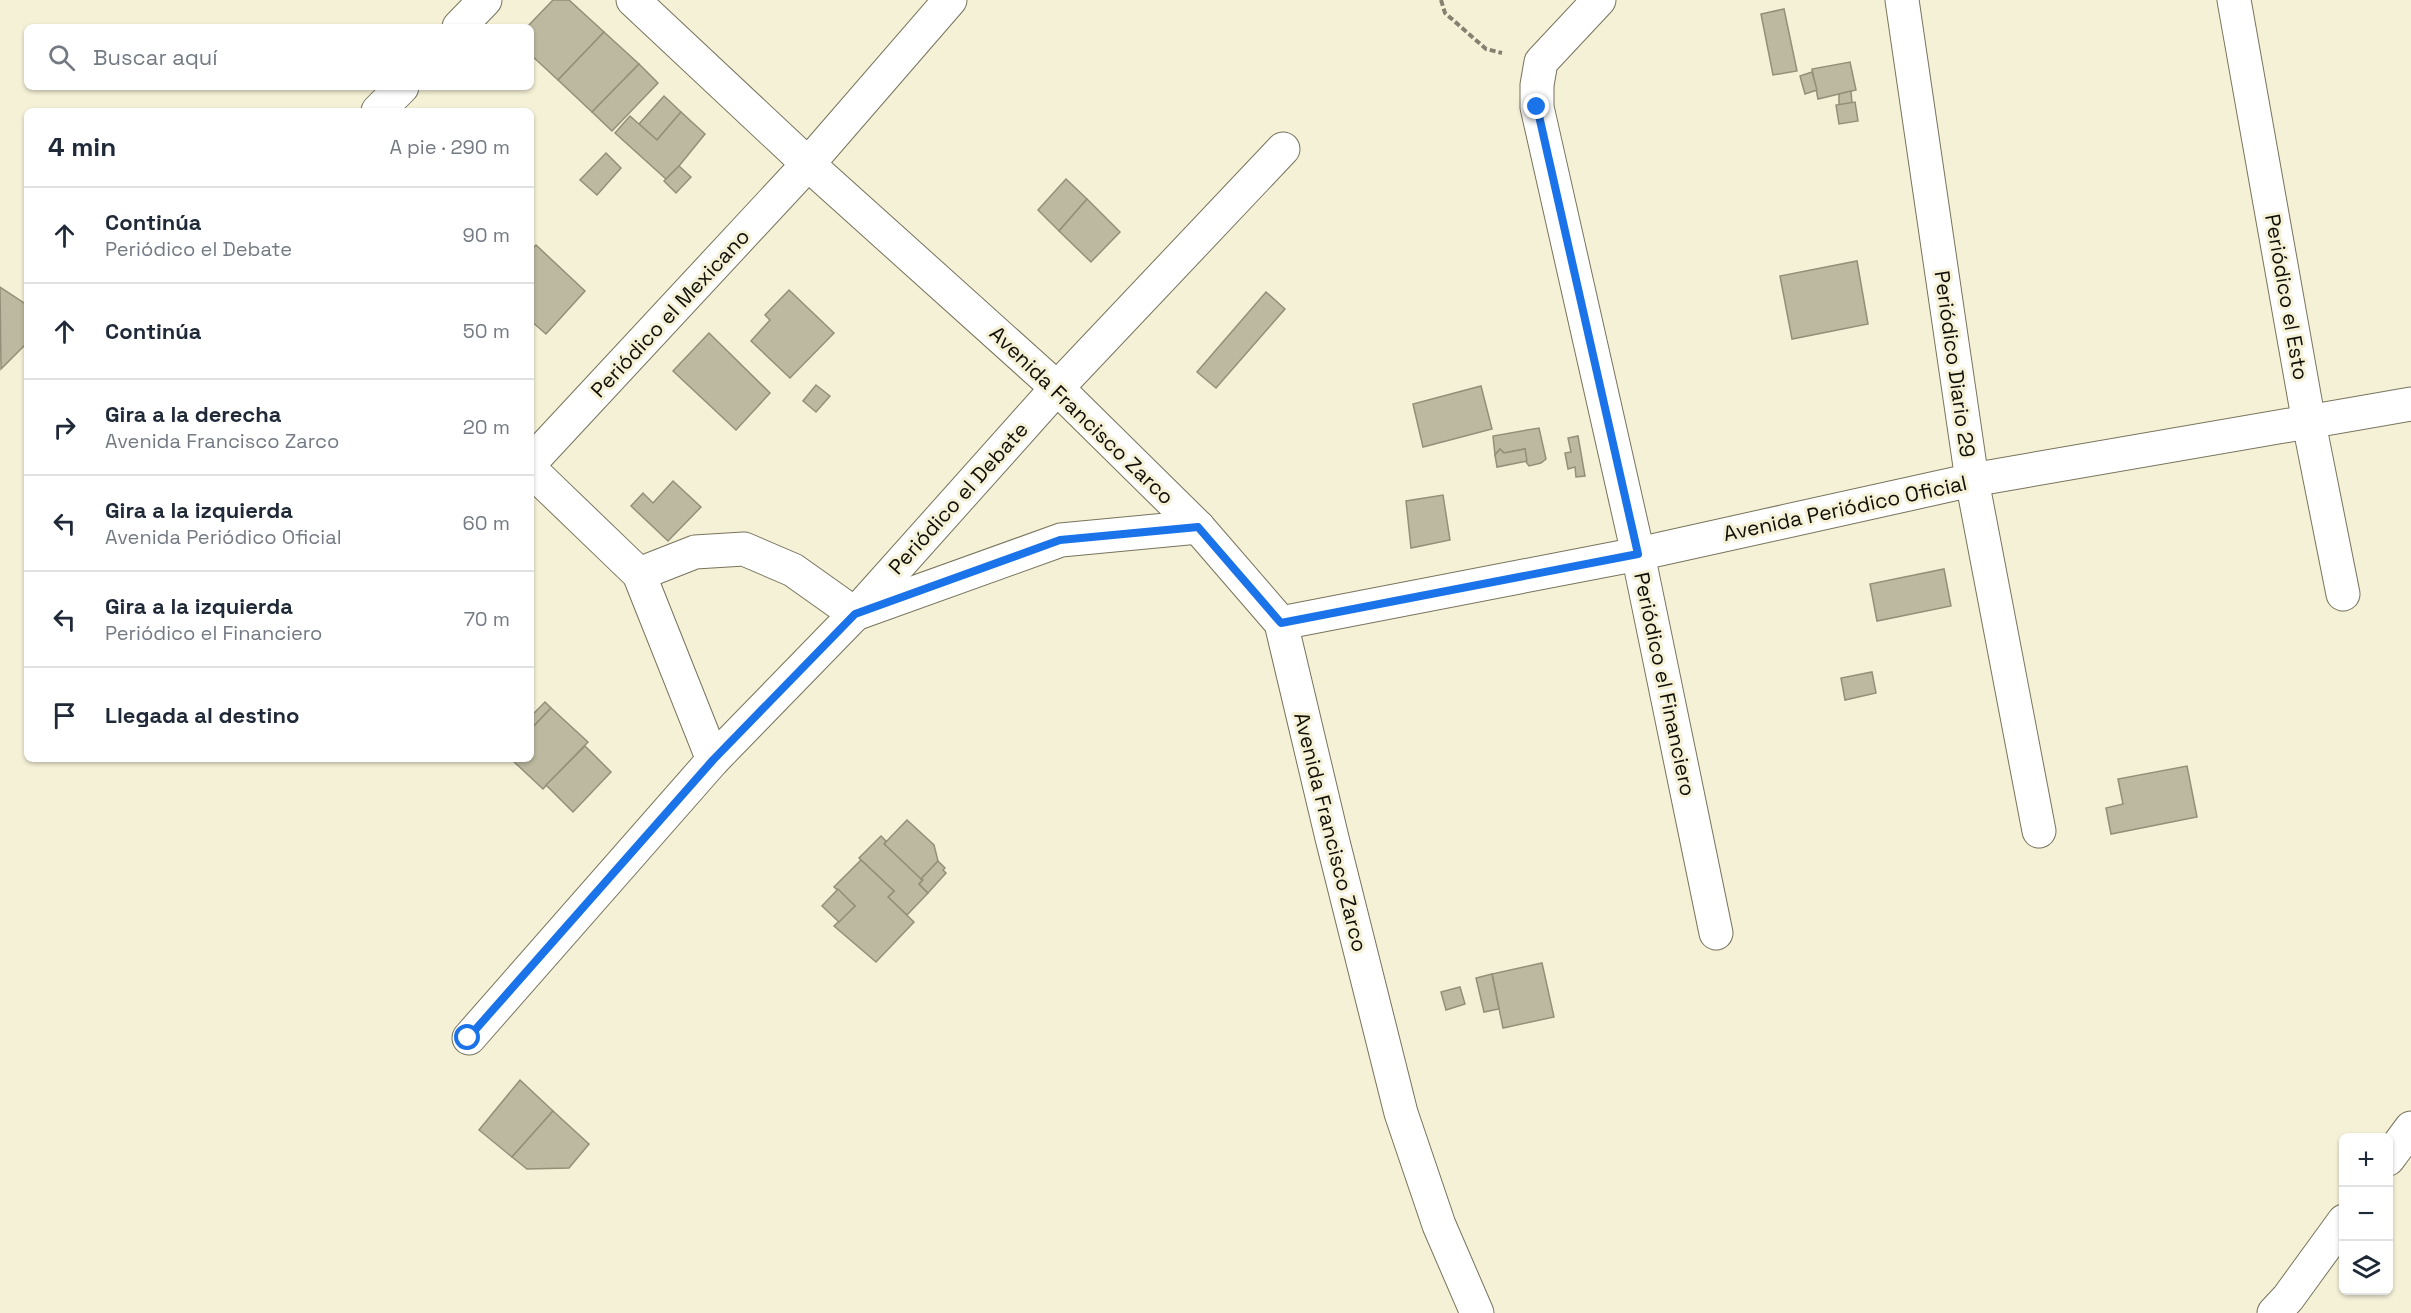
<!DOCTYPE html>
<html lang="es">
<head>
<meta charset="utf-8">
<style>
  body { margin:0; font-family:"Space Grotesk",sans-serif; background:#f2f2f3; color:#1f2937 }
  .controls { position:absolute; right:18px; bottom:18px; display:grid; overflow:hidden; border-radius:9px; box-shadow:0 2px 4px #0004 }
  .controls button { width:54px; height:54px; display:grid; place-items:center; padding:0; border:0; border-bottom:2px solid #e0e1e3; background:#fff; color:#1f2937; font:30px sans-serif }
  .stop { position:absolute; width:18px; height:18px; margin:-14px; border:4px solid #1a73e8; border-radius:50%; background:#fff }
  .stop.end { background:#1a73e8; border-color:#fff; box-shadow:0 2px 6px #0008 }
  .list { margin:0; padding:0; list-style:none }
  h2 { display:flex; justify-content:space-between; align-items:center; height:78px; margin:0; padding:0 24px; font-size:26px }
  h2 small { font-size:20px; font-weight:400; color:#747a83 }
  .list li { display:grid; grid-template-columns:39px 1fr auto; gap:18px; align-items:center; box-sizing:border-box; height:96px; padding:0 24px; border-top:2px solid #e0e1e3 }
  .list b { display:block; font-size:22px; white-space:nowrap }
  .list p { margin:0; font-size:20px; white-space:nowrap; color:#747a83 }
  .list em { font-size:20px; font-style:normal; color:#747a83 }
  .icon { flex:none; width:33px; height:33px; fill:none; stroke:currentColor; stroke-width:2; stroke-linecap:round; stroke-linejoin:round }
  .map { position:relative; flex:none; width:2411px; height:1313px; overflow:hidden }
  .search { position:absolute; background:#fff; box-shadow:0 2px 4px #0004; left:24px; top:24px; width:510px; height:66px; display:flex; align-items:center; gap:15px; box-sizing:border-box; padding:0 21px; border-radius:9px; color:#747a83; font-size:22px }
  .panel { position:absolute; background:#fff; box-shadow:0 2px 4px #0004; left:24px; top:108px; width:510px; height:654px; border-radius:9px }
  .map>svg:first-child { display:block }
  .building { fill:#bdb9a0; stroke:#938f78; stroke-width:1.5 }
  .lines { fill:none; stroke-linecap:round; stroke-linejoin:round }
  .street-casing { stroke:#77735c; stroke-width:35 }
  .path { stroke:#848170; stroke-width:4; stroke-dasharray:6 3; stroke-linecap:butt }
  .street { stroke:#fff; stroke-width:33 }
  .route { stroke:#1a73e8; stroke-width:8 }
  .labels { text-anchor:middle; dominant-baseline:central; stroke-width:6; stroke-linejoin:round; paint-order:stroke }
  .street-label { font-size:21px; fill:#100f06; stroke:#f5f1d7 }
</style>
</head>
<body>
<div class="map">
<svg width="2411" height="1313" viewBox="0 0 2411 1313">
  <rect width="100%" height="100%" fill="#f5f1d7"/>
  <!-- building -->
  <g class="building">
    <polygon points="553,0 569,0 604,32 558,80 531,55 531,27 527,27"/>
    <polygon points="1784,9 1797,71 1773,75 1761,14"/>
    <polygon points="604,32 639,64 592,112 558,80"/>
    <polygon points="1850,62 1856,90 1818,99 1812,69"/>
    <polygon points="639,64 658,83 612,131 592,112"/>
    <polygon points="1812,72 1817,90 1805,94 1800,76"/>
    <polygon points="1851,91 1852,103 1839,105 1839,94"/>
    <polygon points="664,96 681,112 657,140 639,124"/>
    <polygon points="1855,102 1858,121 1839,124 1836,105"/>
    <polygon points="681,112 705,134 679,166 666,179 615,133 630,116 657,140"/>
    <polygon points="606,153 621,168 597,195 580,180"/>
    <polygon points="679,166 691,177 676,193 664,181"/>
    <polygon points="1066,179 1087,199 1059,231 1038,210"/>
    <polygon points="1087,199 1120,232 1091,262 1059,231"/>
    <polygon points="536,245 585,291 546,334 531,321 531,250"/>
    <polygon points="1857,261 1868,324 1792,339 1780,276"/>
    <polygon points="0,287 27,305 27,349 24,346 1,369"/>
    <polygon points="789,290 834,333 790,378 751,341 770,320 765,315"/>
    <polygon points="1266,292 1285,309 1216,388 1197,372"/>
    <polygon points="709,333 770,393 736,430 673,371"/>
    <polygon points="816,385 830,396 816,412 803,401"/>
    <polygon points="1481,386 1492,429 1423,447 1413,404"/>
    <polygon points="1539,428 1546,459 1541,463 1529,466 1526,462 1525,449 1504,453 1500,449 1495,455 1493,436"/>
    <polygon points="1578,436 1585,476 1576,477 1575,467 1568,469 1565,453 1571,452 1568,438"/>
    <polygon points="1500,449 1504,453 1525,449 1527,461 1497,467 1495,455"/>
    <polygon points="673,481 701,507 668,541 631,506 643,493 653,503"/>
    <polygon points="1443,495 1450,540 1411,548 1406,501"/>
    <polygon points="1944,569 1951,606 1877,621 1870,584"/>
    <polygon points="1872,672 1876,693 1845,700 1841,678"/>
    <polygon points="545,702 551,708 531,729 531,716"/>
    <polygon points="551,708 588,742 543,789 511,759 531,759 531,729"/>
    <polygon points="585,746 611,772 573,812 546,785"/>
    <polygon points="2187,766 2197,817 2111,834 2106,808 2123,804 2118,779"/>
    <polygon points="907,820 934,845 938,861 921,879 884,844"/>
    <polygon points="881,836 886,841 884,844 921,879 923,880 919,884 928,893 907,915 888,897 894,891 859,858"/>
    <polygon points="861,860 894,891 888,897 914,922 876,962 834,926 855,906 834,887"/>
    <polygon points="938,861 945,868 943,870 946,873 928,893 919,884 923,880 921,879"/>
    <polygon points="838,889 855,906 839,922 822,906"/>
    <polygon points="1542,963 1554,1017 1503,1028 1492,974"/>
    <polygon points="1492,974 1499,1009 1484,1012 1476,978"/>
    <polygon points="1460,987 1465,1004 1446,1010 1441,992"/>
    <polygon points="520,1080 553,1111 512,1157 479,1130"/>
    <polygon points="553,1111 589,1144 569,1168 527,1169 512,1157"/>
  </g>
  <g class="lines">
    <defs>
      <g id="street">
        <polyline points="633,0 808,164 1057,388 1198,527 1281,623 1332,838 1401,1113 1439,1225 1477,1313"/>
        <polyline points="1599,0 1541,62 1537,85 1537,107 1638,554 1716,933"/>
        <polyline points="1902,0 1972,480 2039,831"/>
        <polyline points="2234,0 2309,423 2343,594"/>
        <polyline points="459,27 485,0"/>
        <polyline points="378,111 402,87"/>
        <polyline points="531,462 808,164 950,0"/>
        <polyline points="531,470 639,574 713,760"/>
        <polyline points="639,574 695,552 744,549 793,570 855,614 1061,540 1198,527"/>
        <polyline points="1281,623 1638,554 1972,480 2411,404"/>
        <polyline points="469,1038 713,760 855,614 1057,388 1283,149"/>
        <polyline points="2388,1159 2411,1128"/>
        <polyline points="2274,1313 2288,1298 2344,1221"/>
      </g>
    </defs>
    <!-- street casing -->
    <use href="#street" class="street-casing"/>
    <!-- path -->
    <polyline class="path" points="1441,0 1445,13 1486,49 1502,53"/>
    <!-- street -->
    <use href="#street" class="street"/>
  </g>
  <g class="lines">
    <!-- route -->
    <polyline class="route" points="468,1038 713,760 855,614 1060,540 1198,527 1281,623 1638,554 1537,107"/>
  </g>
  <g class="labels">
    <!-- street labels -->
    <g class="street-label">
      <text transform="translate(2287 297) rotate(80)">Periódico el Esto</text>
      <text transform="translate(670 313) rotate(-47)">Periódico el Mexicano</text>
      <text transform="translate(1955 364) rotate(82)">Periódico Diario 29</text>
      <text transform="translate(1082 415) rotate(44)">Avenida Francisco Zarco</text>
      <text transform="translate(958 498) rotate(-48)">Periódico el Debate</text>
      <text transform="translate(1845 508) rotate(-12)">Avenida Periódico Oficial</text>
      <text transform="translate(1665 684) rotate(78)">Periódico el Financiero</text>
      <text transform="translate(1331 832) rotate(76)">Avenida Francisco Zarco</text>
    </g>
  </g>
</svg>
<div class="controls">
<button>+</button>
<button>−</button>
<button><svg class="icon" aria-label="layers" viewBox="0 0 24 24"><path d="M12 4l9 5-9 5-9-5zM3 14l9 5 9-5"/></svg></button>
</div>
<div class="stop" style="left:468px;top:1038px"></div>
<div class="stop end" style="left:1537px;top:107px"></div>
<div class="search"><svg class="icon" aria-label="search" viewBox="0 0 24 24"><circle cx="10" cy="10" r="6"/><path d="M15 15l6 6"/></svg>Buscar aquí</div>
<section class="panel">
<h2>4 min<small>A pie · 290 m</small></h2>
<ul class="list">
<li><svg class="icon" aria-label="ahead" viewBox="0 0 24 24"><path d="M12 20V5M6 11l6-6 6 6"/></svg><div><b>Continúa</b><p>Periódico el Debate</p></div><em>90 m</em></li>
<li><svg class="icon" aria-label="ahead" viewBox="0 0 24 24"><path d="M12 20V5M6 11l6-6 6 6"/></svg><div><b>Continúa</b></div><em>50 m</em></li>
<li><svg class="icon" aria-label="right" viewBox="0 0 24 24"><path d="M7 20v-9h11M14 6l5 5-5 5"/></svg><div><b>Gira a la derecha</b><p>Avenida Francisco Zarco</p></div><em>20 m</em></li>
<li><svg class="icon" aria-label="left" viewBox="0 0 24 24"><path d="M17 20v-9H6M10 6l-5 5 5 5"/></svg><div><b>Gira a la izquierda</b><p>Avenida Periódico Oficial</p></div><em>60 m</em></li>
<li><svg class="icon" aria-label="left" viewBox="0 0 24 24"><path d="M17 20v-9H6M10 6l-5 5 5 5"/></svg><div><b>Gira a la izquierda</b><p>Periódico el Financiero</p></div><em>70 m</em></li>
<li><svg class="icon" aria-label="arrive" viewBox="0 0 24 24"><path d="M6 21V4h12l-3 4 3 4H6"/></svg><div><b>Llegada al destino</b></div></li>
</ul>
</section>
</div>
</body>
</html>
